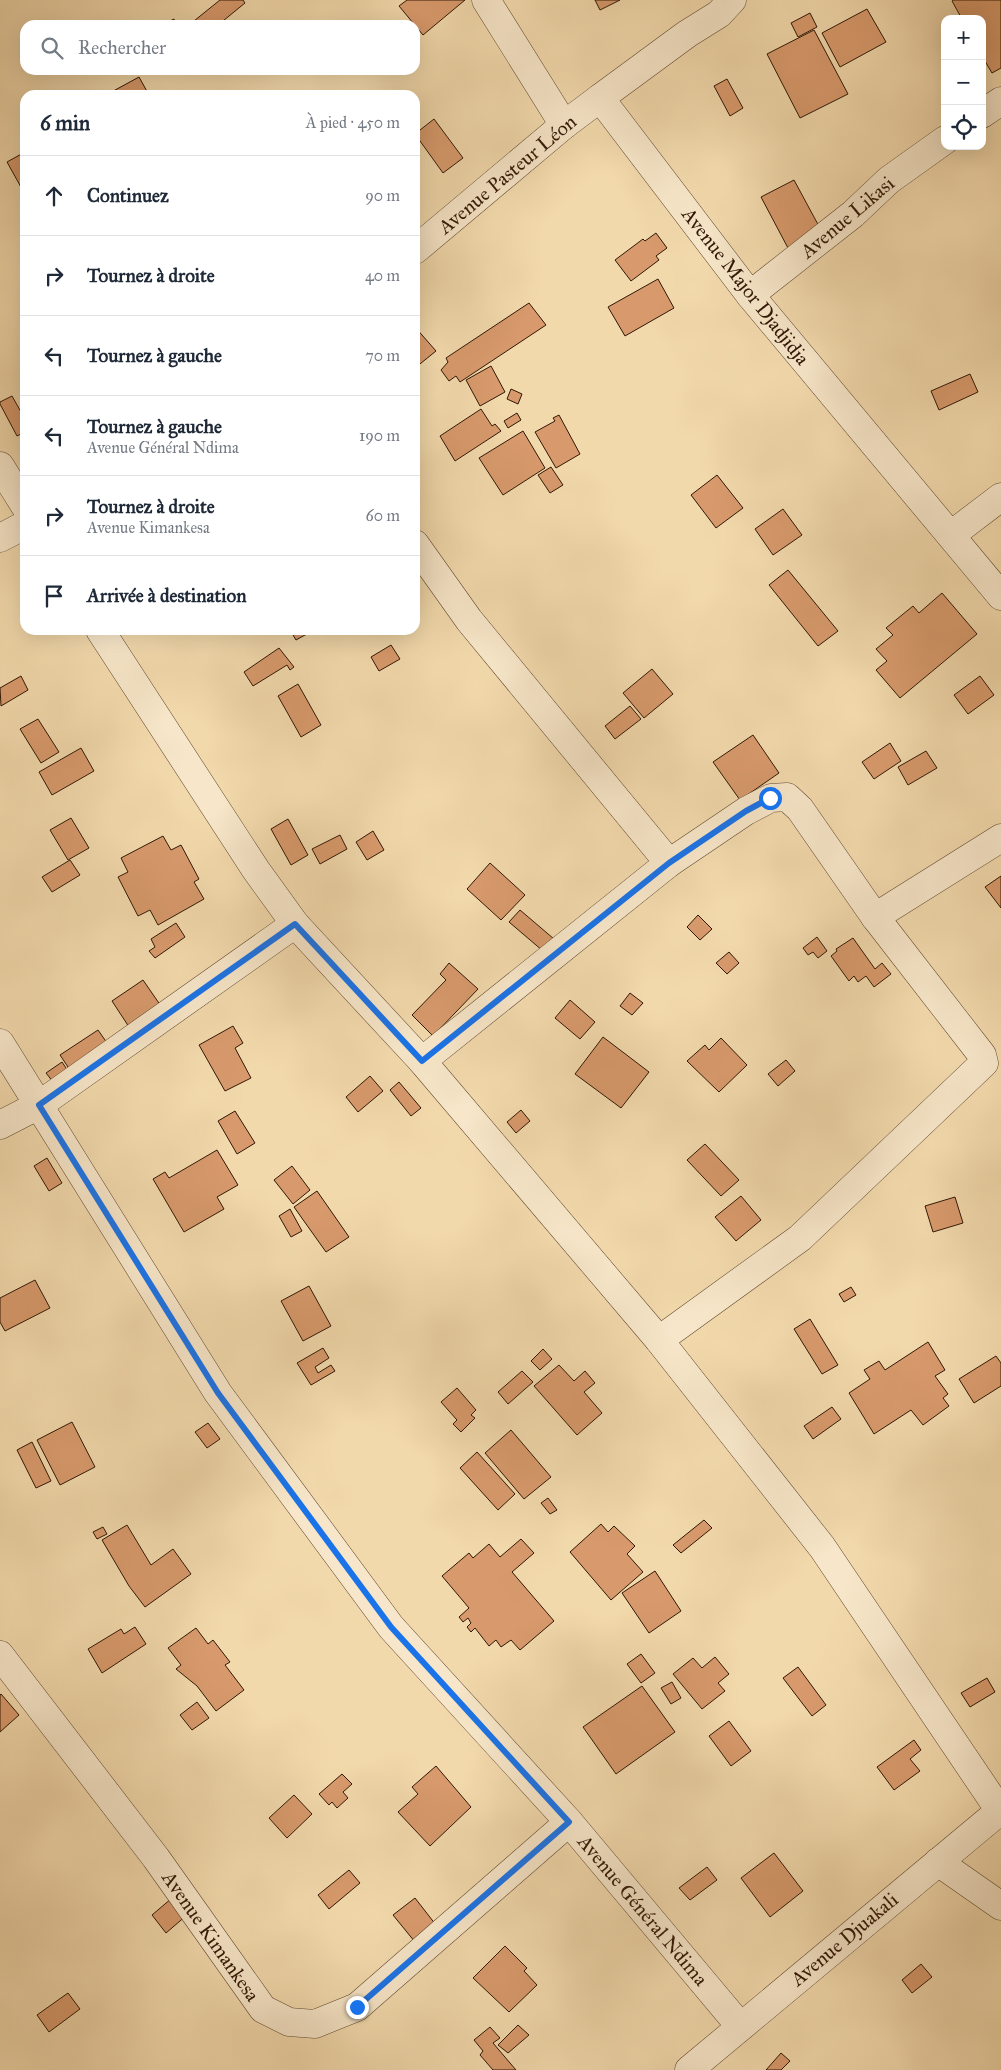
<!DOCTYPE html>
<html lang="fr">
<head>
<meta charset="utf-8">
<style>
  body { margin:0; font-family:"IM FELL Great Primer",serif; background:#f6f6f7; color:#1f2937 }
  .controls { position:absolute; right:15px; top:15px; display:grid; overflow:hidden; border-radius:10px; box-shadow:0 5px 20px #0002 }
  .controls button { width:45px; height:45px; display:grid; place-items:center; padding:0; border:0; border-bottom:1px solid #e0e1e3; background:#fff; color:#1f2937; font:25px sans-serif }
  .stop { position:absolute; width:15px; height:15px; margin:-11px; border:4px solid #1a73e8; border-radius:50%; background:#fff }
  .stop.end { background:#1a73e8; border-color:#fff; box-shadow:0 1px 5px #0008 }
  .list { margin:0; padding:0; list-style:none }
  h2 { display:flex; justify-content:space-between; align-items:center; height:65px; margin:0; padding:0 20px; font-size:21px }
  h2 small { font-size:16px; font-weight:400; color:#747a83 }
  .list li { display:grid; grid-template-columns:32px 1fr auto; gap:15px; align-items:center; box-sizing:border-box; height:80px; padding:0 20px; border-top:1px solid #e0e1e3 }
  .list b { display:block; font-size:19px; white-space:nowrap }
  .list p { margin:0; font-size:16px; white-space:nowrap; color:#747a83 }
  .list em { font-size:16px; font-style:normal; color:#747a83 }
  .icon { flex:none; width:28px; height:28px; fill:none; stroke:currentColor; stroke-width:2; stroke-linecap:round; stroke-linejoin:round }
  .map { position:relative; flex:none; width:1001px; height:2070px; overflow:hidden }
  .search { position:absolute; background:#fff; box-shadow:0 5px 20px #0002; left:20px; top:20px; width:400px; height:55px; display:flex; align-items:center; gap:12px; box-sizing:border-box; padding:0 18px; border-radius:15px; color:#747a83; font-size:19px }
  .panel { position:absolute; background:#fff; box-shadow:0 5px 20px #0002; left:20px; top:90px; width:400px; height:545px; border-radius:15px }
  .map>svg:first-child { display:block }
  .building { fill:#d89a6c; stroke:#301705 }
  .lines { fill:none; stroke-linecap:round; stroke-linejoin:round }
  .street-casing { stroke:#60482f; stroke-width:29 }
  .street { stroke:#f7e6c9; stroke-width:28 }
  .route { stroke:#1a73e8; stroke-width:6 }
  .labels { text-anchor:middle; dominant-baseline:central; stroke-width:4; stroke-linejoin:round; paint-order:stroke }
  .street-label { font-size:20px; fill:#301705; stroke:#f7e6c9 }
</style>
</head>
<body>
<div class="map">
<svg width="1001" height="2070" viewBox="0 0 1001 2070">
  <rect width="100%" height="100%" fill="#f2d9ac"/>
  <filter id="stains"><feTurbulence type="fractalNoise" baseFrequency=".004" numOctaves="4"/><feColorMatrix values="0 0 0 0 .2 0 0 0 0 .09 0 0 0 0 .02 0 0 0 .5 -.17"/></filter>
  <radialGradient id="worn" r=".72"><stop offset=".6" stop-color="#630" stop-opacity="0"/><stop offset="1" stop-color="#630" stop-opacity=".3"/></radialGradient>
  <!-- building -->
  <g class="building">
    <polygon points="220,0 243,0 245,3 218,25 189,25"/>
    <polygon points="407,0 465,0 423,35 399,6"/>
    <polygon points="595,0 620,0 600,10"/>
    <polygon points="954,0 1001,0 1001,68 992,73 982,56 982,19 962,19 952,1"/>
    <polygon points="867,9 886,42 840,67 822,33"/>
    <polygon points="810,13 817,27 798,37 791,23"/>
    <polygon points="174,19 177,25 162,25"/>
    <polygon points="814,30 848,94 800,118 767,54"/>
    <polygon points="139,77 149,95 106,95"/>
    <polygon points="727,79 743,108 730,116 714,86"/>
    <polygon points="434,119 463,158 443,173 415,134"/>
    <polygon points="25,152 25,187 22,189 7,162"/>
    <polygon points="794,180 821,230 788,248 761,197"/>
    <polygon points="656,233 667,248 656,256 659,260 631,281 615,260 643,239 645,241"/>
    <polygon points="658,279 674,308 625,336 608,307"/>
    <polygon points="529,303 546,325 460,382 456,376 449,381 441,370 448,362 446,358"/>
    <polygon points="415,327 436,351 415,368"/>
    <polygon points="491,366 505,392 480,406 466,380"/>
    <polygon points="970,374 978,392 939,410 931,391"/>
    <polygon points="511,389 522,394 518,404 507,399"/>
    <polygon points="12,396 25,419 25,432 17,436 0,404 0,402"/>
    <polygon points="481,409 492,426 495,424 501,431 455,461 440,436"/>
    <polygon points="517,413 521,420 508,428 504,421"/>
    <polygon points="559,415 580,454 556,468 535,432 555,421 553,418"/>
    <polygon points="523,431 545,468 503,495 479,458"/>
    <polygon points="551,467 563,485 550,493 538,475"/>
    <polygon points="717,475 743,508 716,528 691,495"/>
    <polygon points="783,509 802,535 773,555 755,529"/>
    <polygon points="788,570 838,631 818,646 769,585"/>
    <polygon points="942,593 977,634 900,698 876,670 887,661 876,649 893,635 886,628 913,606 919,613"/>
    <polygon points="290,630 314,630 296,640"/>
    <polygon points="391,645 400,659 379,671 371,657"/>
    <polygon points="279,648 294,667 290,670 287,665 253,686 244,672"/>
    <polygon points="652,669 673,694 644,718 623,693"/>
    <polygon points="21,676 28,690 1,706 0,688"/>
    <polygon points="980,676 994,695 968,714 954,695"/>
    <polygon points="298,684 321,725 301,737 278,696"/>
    <polygon points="630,706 641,719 615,739 605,726"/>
    <polygon points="38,719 59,752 41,763 20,729"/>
    <polygon points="753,735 779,773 740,800 713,762"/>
    <polygon points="890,743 901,761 874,779 862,762"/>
    <polygon points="81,748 94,771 52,795 39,772"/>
    <polygon points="926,751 937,768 908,785 898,767"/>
    <polygon points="71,818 89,848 68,860 50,830"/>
    <polygon points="288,819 308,855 291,865 271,829"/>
    <polygon points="373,831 384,850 367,860 356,842"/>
    <polygon points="340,835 347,849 320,864 312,849"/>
    <polygon points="163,836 171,850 181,845 199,879 194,882 204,899 158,925 150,910 138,916 118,877 128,872 121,858"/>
    <polygon points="70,860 80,875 52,892 42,877"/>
    <polygon points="490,863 525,895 501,920 467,889"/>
    <polygon points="1001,876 1001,908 985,887"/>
    <polygon points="520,910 554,939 543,951 509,922"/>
    <polygon points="698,915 712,929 700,940 687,927"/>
    <polygon points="176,923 185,937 155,958 149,951 155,947 151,939"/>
    <polygon points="817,937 827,951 818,958 813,952 808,955 803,948"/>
    <polygon points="853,938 875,969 882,963 891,974 874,987 866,976 858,982 854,976 849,981 831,956 837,951 836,949"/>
    <polygon points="729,952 739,963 727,974 716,963"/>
    <polygon points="449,963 478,989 433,1036 412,1015 446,980 440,974"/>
    <polygon points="143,980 163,1009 131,1030 112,1001"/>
    <polygon points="630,993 643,1003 632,1015 620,1006"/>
    <polygon points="570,1000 595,1022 580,1039 555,1018"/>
    <polygon points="233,1026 243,1043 235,1048 251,1078 225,1091 199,1045"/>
    <polygon points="98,1030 112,1050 74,1076 60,1055"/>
    <polygon points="603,1037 649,1072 621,1108 575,1074"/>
    <polygon points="721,1038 747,1065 719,1092 687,1061 705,1045 709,1050"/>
    <polygon points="786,1060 795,1071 778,1086 768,1074"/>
    <polygon points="62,1062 72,1077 57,1087 46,1073"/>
    <polygon points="370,1076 383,1091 358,1112 346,1097"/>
    <polygon points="399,1082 421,1108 411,1116 390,1090"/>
    <polygon points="521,1110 530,1121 516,1133 507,1122"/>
    <polygon points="235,1111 255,1143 237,1154 218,1121"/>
    <polygon points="705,1144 739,1180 721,1196 687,1160"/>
    <polygon points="217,1150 238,1185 217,1197 224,1209 184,1232 153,1179 165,1172 169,1178"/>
    <polygon points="47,1158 62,1183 49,1191 34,1166"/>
    <polygon points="292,1166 310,1190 293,1204 274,1180"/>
    <polygon points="317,1191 349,1237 326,1252 294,1207"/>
    <polygon points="741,1196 761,1220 736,1241 715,1217"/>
    <polygon points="955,1197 963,1223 933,1232 925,1206"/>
    <polygon points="290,1209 302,1231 291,1237 279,1216"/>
    <polygon points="35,1280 50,1308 5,1331 0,1322 0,1298"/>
    <polygon points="309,1286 331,1326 303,1341 281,1301"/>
    <polygon points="851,1287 856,1295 844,1302 839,1294"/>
    <polygon points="810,1319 838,1365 822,1374 794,1329"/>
    <polygon points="928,1342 945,1370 935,1376 948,1394 943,1398 949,1406 923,1425 911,1410 874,1434 849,1393 870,1379 864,1370 879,1361 885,1370"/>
    <polygon points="323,1348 329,1358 315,1367 318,1373 331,1365 335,1371 311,1385 297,1363"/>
    <polygon points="543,1349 552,1359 540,1370 531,1361"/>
    <polygon points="996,1356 1001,1363 1001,1386 974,1403 959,1379"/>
    <polygon points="559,1365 574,1381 585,1371 595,1383 584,1392 602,1413 577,1435 534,1386"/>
    <polygon points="522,1371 533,1382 508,1404 498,1392"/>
    <polygon points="457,1388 476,1410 471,1415 475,1418 461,1432 453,1424 457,1420 441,1402"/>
    <polygon points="832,1407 841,1419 813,1439 804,1426"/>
    <polygon points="72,1422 95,1467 60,1485 37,1440"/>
    <polygon points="208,1423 220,1439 207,1448 195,1432"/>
    <polygon points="511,1430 551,1477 524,1499 485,1453"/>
    <polygon points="32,1442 51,1481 36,1488 17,1450"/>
    <polygon points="477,1452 515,1494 498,1510 460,1468"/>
    <polygon points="548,1498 557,1510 550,1514 541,1503"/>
    <polygon points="704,1520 712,1528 681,1553 673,1545"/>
    <polygon points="601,1524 608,1532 614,1526 635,1546 627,1554 643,1572 611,1600 570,1552"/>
    <polygon points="127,1525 151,1565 173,1549 191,1574 145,1607 129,1586 102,1540"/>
    <polygon points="103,1527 107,1534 97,1539 93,1532"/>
    <polygon points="521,1539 534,1553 512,1572 554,1621 520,1650 511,1640 501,1647 496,1640 489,1646 475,1628 471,1632 467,1627 471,1623 468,1618 463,1622 459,1617 469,1608 442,1576 469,1553 473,1558 489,1544 500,1557"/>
    <polygon points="655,1571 681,1611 649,1633 622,1593"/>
    <polygon points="135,1627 146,1644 102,1673 88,1649 121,1629 124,1634"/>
    <polygon points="196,1628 208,1644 213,1640 230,1662 225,1665 244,1690 216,1711 197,1686 176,1669 181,1665 168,1648"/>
    <polygon points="641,1654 655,1673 641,1683 627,1664"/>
    <polygon points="715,1657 729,1674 718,1683 725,1691 702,1709 673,1674 693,1658 702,1668"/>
    <polygon points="798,1667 826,1705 812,1716 783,1678"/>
    <polygon points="987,1678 995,1692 970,1707 961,1693"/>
    <polygon points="672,1682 681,1698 671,1704 661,1688"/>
    <polygon points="642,1686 675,1732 616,1774 583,1727"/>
    <polygon points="1,1694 19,1715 0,1732 0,1695"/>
    <polygon points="197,1702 209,1718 192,1730 180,1715"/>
    <polygon points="729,1721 751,1751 731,1766 709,1736"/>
    <polygon points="914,1740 921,1750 910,1759 920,1771 894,1790 877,1767"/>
    <polygon points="436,1766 471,1807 430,1846 398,1812 418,1794 412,1787"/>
    <polygon points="342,1774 352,1784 343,1792 348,1798 337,1808 332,1802 329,1805 319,1794"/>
    <polygon points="294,1795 312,1814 287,1838 269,1818"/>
    <polygon points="774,1853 803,1891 770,1917 741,1878"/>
    <polygon points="707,1867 717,1880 690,1900 679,1888"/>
    <polygon points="349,1870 360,1883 329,1909 318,1895"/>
    <polygon points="172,1898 187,1915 166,1933 152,1915"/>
    <polygon points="415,1898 436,1925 415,1942 393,1915"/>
    <polygon points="505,1946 527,1968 524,1971 537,1985 509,2012 473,1978"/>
    <polygon points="921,1964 932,1977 912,1993 902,1980"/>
    <polygon points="68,1993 80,2009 49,2032 37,2015"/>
    <polygon points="518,2025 529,2035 508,2053 498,2045"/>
    <polygon points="490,2027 500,2038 493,2043 516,2070 493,2070 480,2055 483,2051 474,2040"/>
    <polygon points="781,2053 790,2061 781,2070 766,2070"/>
  </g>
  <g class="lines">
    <defs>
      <g id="street">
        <polyline points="486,0 564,125"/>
        <polyline points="732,0 719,14 687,34 600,98 750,295 1001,596"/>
        <polyline points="982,114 1001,101"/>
        <polyline points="415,250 564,125 600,98"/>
        <polyline points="750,295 853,214 889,180 945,140"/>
        <polyline points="0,466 25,506"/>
        <polyline points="951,535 1001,497"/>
        <polyline points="0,538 25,525"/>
        <polyline points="415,544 469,620 669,863"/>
        <polyline points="100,630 256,870 295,924 422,1061 659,1340 822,1547 1000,1811"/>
        <polyline points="875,917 1001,838"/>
        <polyline points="0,1043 218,1393 391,1627 569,1822 740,2026"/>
        <polyline points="422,1061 669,863 746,811 771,798 787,797 800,809 875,917 982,1055 984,1063 800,1238 659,1340"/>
        <polyline points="0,1125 39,1105 295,924"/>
        <polyline points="0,1655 156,1858 263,2009 289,2022 315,2024 357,2007 569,1822"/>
        <polyline points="938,1862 1001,1906"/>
        <polyline points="689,2070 1001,1810"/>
      </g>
    </defs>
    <!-- street casing -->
    <use href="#street" class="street-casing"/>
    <!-- street -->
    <use href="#street" class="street"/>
  </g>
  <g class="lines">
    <!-- route -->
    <polyline class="route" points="357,2007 569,1822 391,1627 218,1393 39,1105 295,924 422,1061 669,863 746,811 770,798"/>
  </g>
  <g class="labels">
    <!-- street labels -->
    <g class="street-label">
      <text transform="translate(507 174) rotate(-40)">Avenue Pasteur Léon</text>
      <text transform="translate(847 217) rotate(-40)">Avenue Likasi</text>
      <text transform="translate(746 286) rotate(52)">Avenue Major Djadjidja</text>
      <text transform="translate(643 1910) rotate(50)">Avenue Général Ndima</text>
      <text transform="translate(211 1936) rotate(55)">Avenue Kimankesa</text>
      <text transform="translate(844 1939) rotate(-40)">Avenue Djuakali</text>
    </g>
  </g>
  <rect width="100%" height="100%" filter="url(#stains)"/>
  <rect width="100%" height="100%" fill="url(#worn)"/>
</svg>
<div class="controls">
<button>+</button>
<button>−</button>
<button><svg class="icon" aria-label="locate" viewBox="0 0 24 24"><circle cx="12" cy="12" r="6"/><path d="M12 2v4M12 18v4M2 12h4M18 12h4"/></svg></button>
</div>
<div class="stop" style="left:770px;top:798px"></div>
<div class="stop end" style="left:357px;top:2007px"></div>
<div class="search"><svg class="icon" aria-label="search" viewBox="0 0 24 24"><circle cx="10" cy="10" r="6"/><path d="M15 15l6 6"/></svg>Rechercher</div>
<section class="panel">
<h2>6 min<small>À pied · 450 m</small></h2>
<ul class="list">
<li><svg class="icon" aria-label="ahead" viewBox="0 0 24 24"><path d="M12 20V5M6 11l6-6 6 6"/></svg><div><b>Continuez</b></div><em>90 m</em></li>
<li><svg class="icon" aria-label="right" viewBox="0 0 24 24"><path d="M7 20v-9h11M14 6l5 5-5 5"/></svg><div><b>Tournez à droite</b></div><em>40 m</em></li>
<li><svg class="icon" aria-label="left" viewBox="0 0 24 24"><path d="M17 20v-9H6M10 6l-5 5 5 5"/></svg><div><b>Tournez à gauche</b></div><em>70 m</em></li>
<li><svg class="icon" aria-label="left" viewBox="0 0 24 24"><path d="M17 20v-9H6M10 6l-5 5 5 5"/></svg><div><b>Tournez à gauche</b><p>Avenue Général Ndima</p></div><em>190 m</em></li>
<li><svg class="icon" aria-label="right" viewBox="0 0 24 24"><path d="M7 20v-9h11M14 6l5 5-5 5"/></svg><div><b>Tournez à droite</b><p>Avenue Kimankesa</p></div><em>60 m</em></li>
<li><svg class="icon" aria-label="arrive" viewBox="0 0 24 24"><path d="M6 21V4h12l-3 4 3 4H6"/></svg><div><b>Arrivée à destination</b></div></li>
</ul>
</section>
</div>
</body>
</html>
